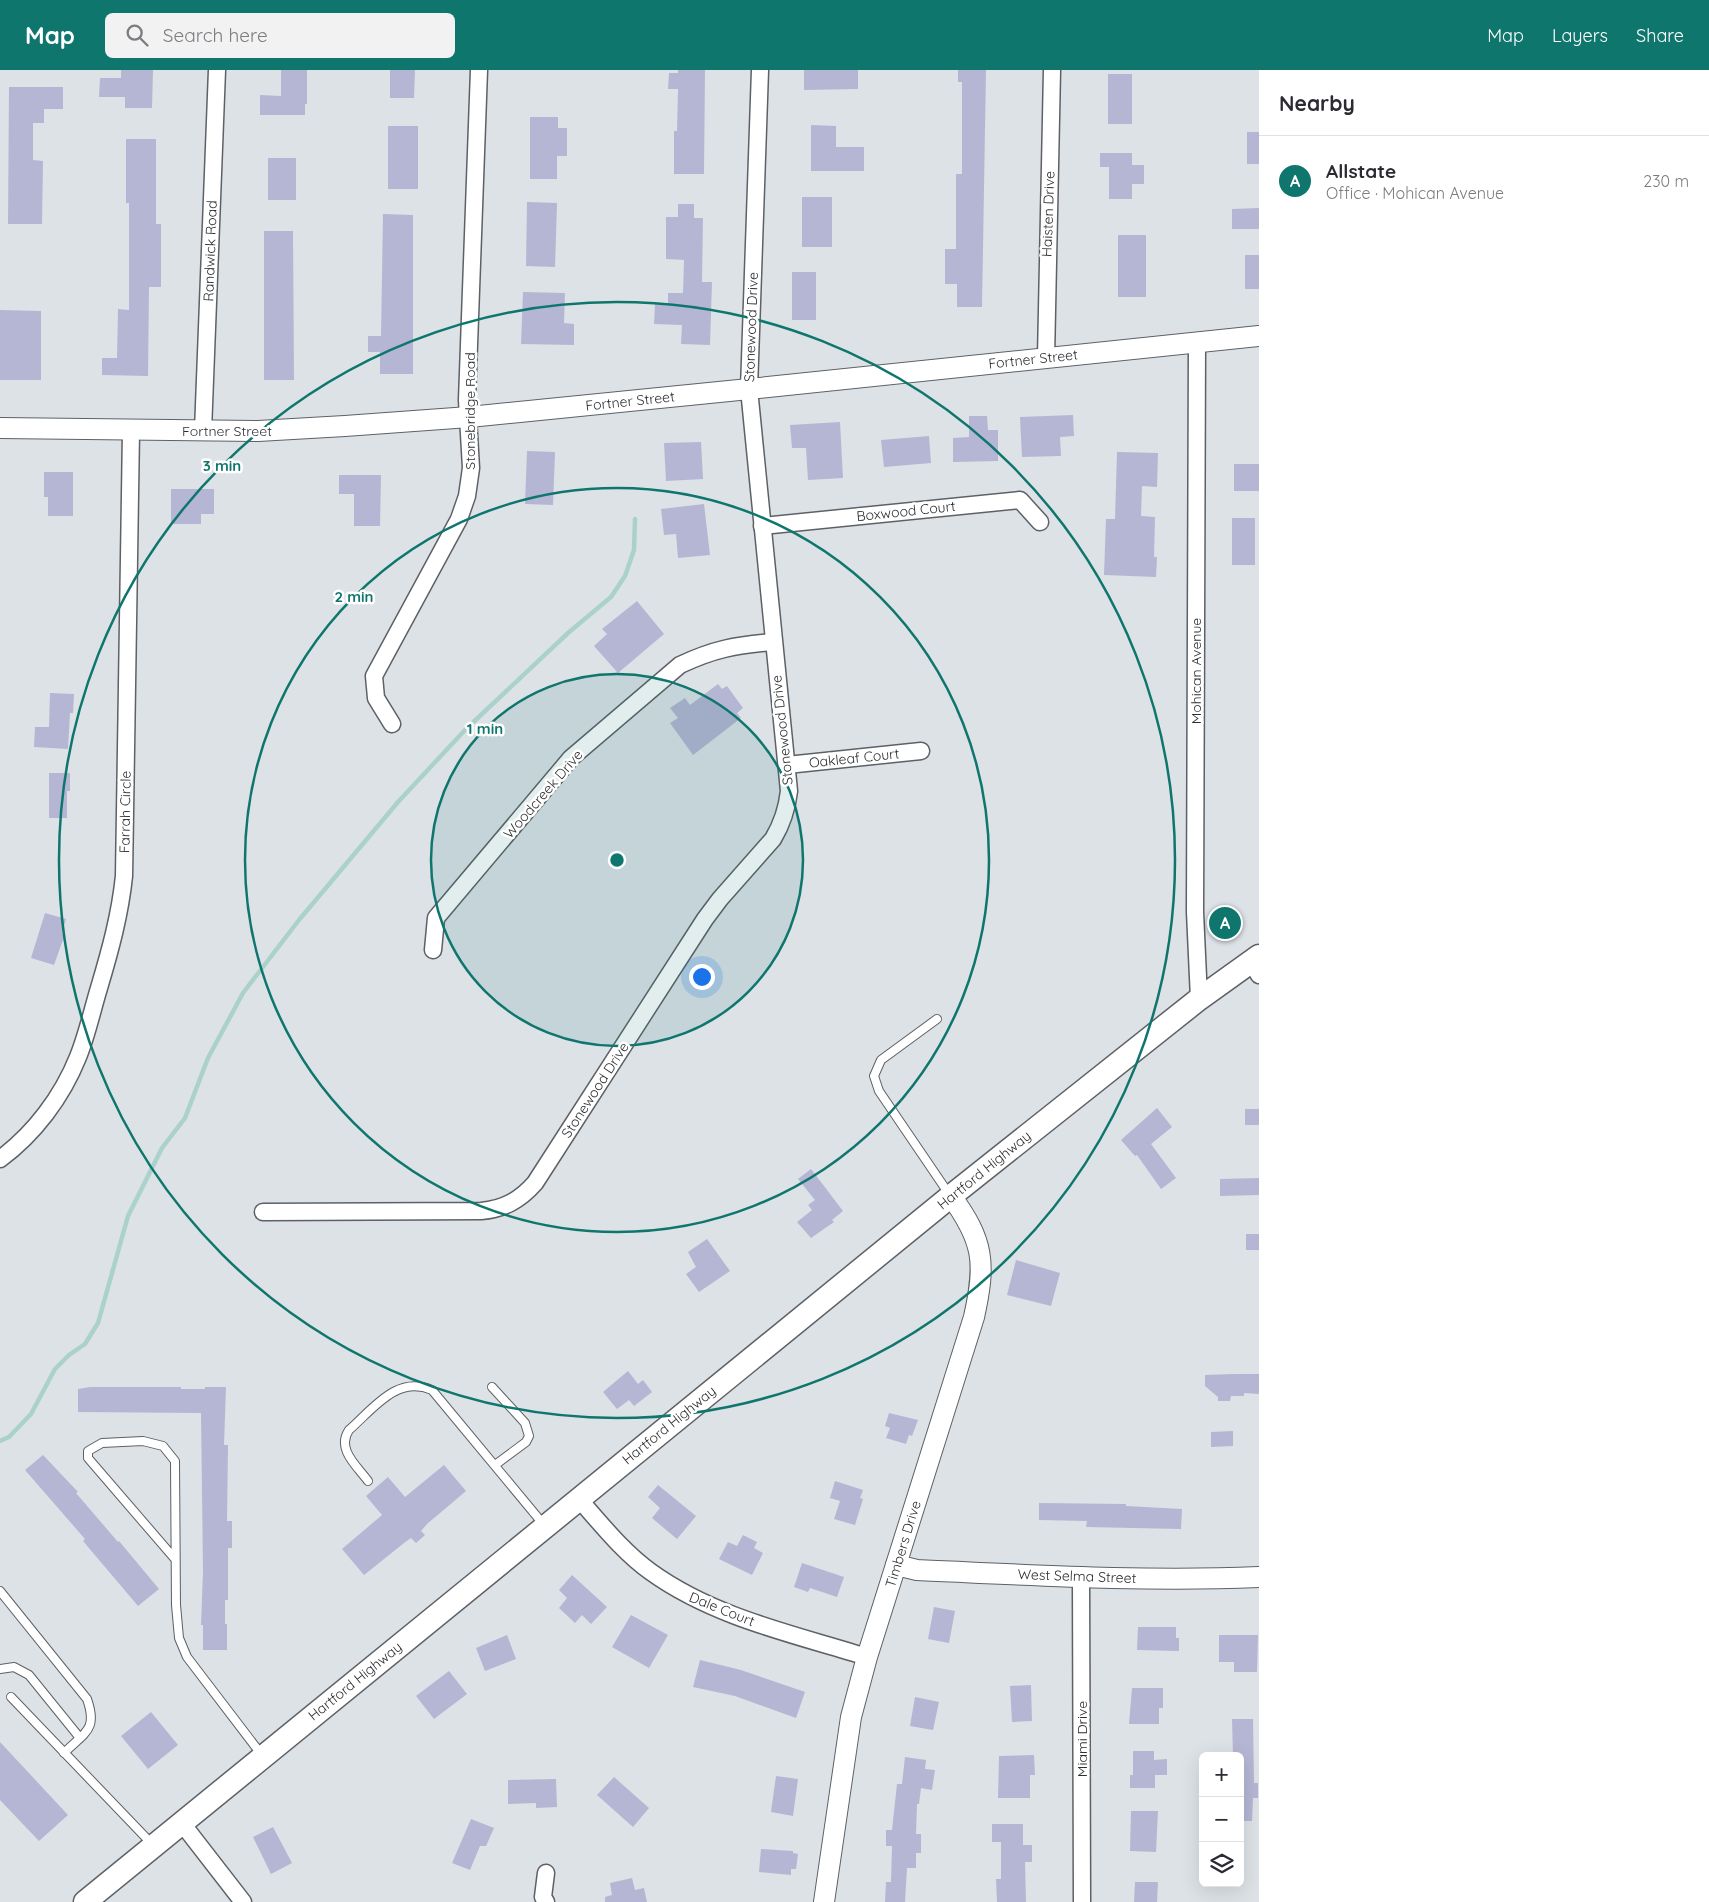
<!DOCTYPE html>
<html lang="en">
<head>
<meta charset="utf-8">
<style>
  body { margin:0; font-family:Quicksand,sans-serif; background:#f2f2f3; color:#2b2b33 }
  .controls { position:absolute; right:15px; bottom:15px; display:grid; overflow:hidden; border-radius:8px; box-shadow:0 5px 20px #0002 }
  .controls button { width:45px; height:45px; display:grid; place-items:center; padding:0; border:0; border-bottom:1px solid #e1e1e2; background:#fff; color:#2b2b33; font:25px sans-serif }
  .you { position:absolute; left:701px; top:906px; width:18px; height:18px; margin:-12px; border:4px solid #fff; border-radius:50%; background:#1a73e8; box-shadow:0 0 0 8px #1a73e833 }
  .badge { display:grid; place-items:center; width:32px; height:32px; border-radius:50%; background:#0f766e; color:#fff; font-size:16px; font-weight:700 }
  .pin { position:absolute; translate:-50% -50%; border:2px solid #fff; box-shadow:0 1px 5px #0006 }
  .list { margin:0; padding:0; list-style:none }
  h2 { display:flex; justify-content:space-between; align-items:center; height:65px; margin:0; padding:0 20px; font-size:21px }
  h2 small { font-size:16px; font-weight:400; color:#7c7c81 }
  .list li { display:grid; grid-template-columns:32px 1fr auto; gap:15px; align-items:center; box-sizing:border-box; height:90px; padding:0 20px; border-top:1px solid #e1e1e2 }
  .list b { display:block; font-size:19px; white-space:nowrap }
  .list p { margin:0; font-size:16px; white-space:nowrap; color:#7c7c81 }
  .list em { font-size:16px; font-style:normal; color:#7c7c81 }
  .icon { flex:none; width:28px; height:28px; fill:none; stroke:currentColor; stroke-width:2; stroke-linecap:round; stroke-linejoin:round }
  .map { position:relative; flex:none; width:1259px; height:1832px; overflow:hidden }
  header { display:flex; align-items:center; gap:30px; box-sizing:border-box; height:70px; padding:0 25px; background:#0f766e; color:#fff }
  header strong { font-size:24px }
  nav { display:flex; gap:28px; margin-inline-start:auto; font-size:18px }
  .search { width:350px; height:45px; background:#f2f2f3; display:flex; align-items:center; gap:12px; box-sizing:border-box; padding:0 18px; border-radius:8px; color:#7c7c81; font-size:19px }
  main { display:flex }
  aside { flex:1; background:#fff }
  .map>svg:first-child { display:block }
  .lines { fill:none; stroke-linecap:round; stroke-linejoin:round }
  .stream { stroke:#abd2ca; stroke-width:4.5 }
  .building { fill:#b5b6d4 }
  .service-casing { stroke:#5d6165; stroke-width:10 }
  .minor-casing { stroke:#5d6165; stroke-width:19 }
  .tertiary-casing { stroke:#5d6165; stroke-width:22 }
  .secondary-casing { stroke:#5d6165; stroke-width:25 }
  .service { stroke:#fff; stroke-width:8 }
  .minor { stroke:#fff; stroke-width:16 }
  .tertiary { stroke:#fff; stroke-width:20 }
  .secondary { stroke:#fff; stroke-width:22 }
  .ring { fill:none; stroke:#0f766e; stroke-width:2.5 }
  .labels { text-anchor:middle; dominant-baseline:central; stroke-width:5; stroke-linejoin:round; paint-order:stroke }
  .street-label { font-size:14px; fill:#2d2e30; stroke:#fff }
  .centre { fill:#0f766e; stroke:#fff; stroke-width:2.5 }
  .ring-label { font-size:15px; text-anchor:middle; font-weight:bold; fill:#0f766e; stroke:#fff; stroke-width:5; stroke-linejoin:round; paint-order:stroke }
</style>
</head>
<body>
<header>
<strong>Map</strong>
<div class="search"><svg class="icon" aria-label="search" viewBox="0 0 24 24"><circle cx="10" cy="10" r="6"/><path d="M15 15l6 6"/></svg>Search here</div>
<nav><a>Map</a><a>Layers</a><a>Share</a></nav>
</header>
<main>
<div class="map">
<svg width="1259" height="1832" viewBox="0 0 1259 1832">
  <rect width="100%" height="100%" fill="#dde2e7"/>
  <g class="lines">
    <!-- stream -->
    <polyline class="stream" points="0,1371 9,1367 31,1344 55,1299 69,1285 85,1274 98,1253 128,1146 162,1078 185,1048 208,988 243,923 299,850 398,732 465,660 568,563 611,527 625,506 634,480 635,449"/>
  </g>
  <!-- building -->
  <g class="building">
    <polygon points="121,0 153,0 152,38 125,38 125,27 99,27 100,8 121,8"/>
    <polygon points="281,0 307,0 307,34 305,34 305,45 260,45 260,25 281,26"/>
    <polygon points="390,0 415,0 414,28 390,28"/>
    <polygon points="678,0 705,0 704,104 674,104 674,61 677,61 678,19 668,19 669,3 678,3"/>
    <polygon points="804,0 858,0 858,19 804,20"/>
    <polygon points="958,0 986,0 982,237 957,237 957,214 945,214 945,179 956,179 956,104 962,104 962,12 958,12"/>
    <rect x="1108" y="4" width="24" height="50"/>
    <polygon points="9,17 63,17 63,39 44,39 44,53 33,53 33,90 43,91 42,154 8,154"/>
    <polygon points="530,47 558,47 558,58 567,58 567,86 557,86 557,109 530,109"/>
    <polygon points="811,55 836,56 836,77 864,77 864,101 811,101"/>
    <rect x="388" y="56" width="30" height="63"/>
    <rect x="1247" y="62" width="12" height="32"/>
    <polygon points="126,69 156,69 156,154 161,154 161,217 149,217 148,306 102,305 102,288 117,288 118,239 129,240 129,133 126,133"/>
    <polygon points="1100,83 1132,83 1132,95 1144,95 1144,114 1132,114 1132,129 1109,129 1109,97 1100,97"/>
    <rect x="268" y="88" width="28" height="42"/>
    <rect x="802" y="127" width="30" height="50"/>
    <polygon points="527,132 557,133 555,197 526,196"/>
    <polygon points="678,134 694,134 694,148 703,148 702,212 712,212 710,275 681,274 682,255 654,254 655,234 668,234 668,223 683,223 684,190 666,189 666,147 678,147"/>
    <polygon points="1259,138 1259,159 1232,159 1232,139"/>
    <polygon points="383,144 413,145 413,304 380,304 380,282 368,282 368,266 381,266"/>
    <polygon points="264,161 293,161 294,310 264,310"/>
    <rect x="1118" y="165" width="28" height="62"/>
    <rect x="1245" y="185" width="14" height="34"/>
    <rect x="792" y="202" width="24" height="48"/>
    <polygon points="523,222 565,223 564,253 574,254 574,275 521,274"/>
    <polygon points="0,240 41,241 41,310 0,310"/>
    <polygon points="1073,345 1074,366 1060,367 1061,386 1022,387 1020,347"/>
    <polygon points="969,346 987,346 988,360 998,360 998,391 953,392 953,368 969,367"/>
    <polygon points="840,352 843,408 808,410 806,378 792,378 790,355"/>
    <polygon points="929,366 931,393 884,397 881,370"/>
    <polygon points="701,372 703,409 666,411 664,373"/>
    <polygon points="527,381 555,382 553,435 525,434"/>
    <polygon points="1117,382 1158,383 1157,417 1142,416 1141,446 1155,447 1154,487 1157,487 1156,507 1104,505 1106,449 1115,449"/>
    <rect x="1234" y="394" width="25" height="27"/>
    <polygon points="44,402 73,402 73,446 48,446 48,427 44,427"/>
    <polygon points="339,405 381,405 380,456 354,456 354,424 339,424"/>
    <polygon points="171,419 214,419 214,444 201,444 201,454 171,454"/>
    <polygon points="704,434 710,485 678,488 676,464 664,465 661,439"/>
    <rect x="1232" y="448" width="23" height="47"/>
    <polygon points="637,531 664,564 618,603 594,576 607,564 602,559"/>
    <polygon points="718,614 722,619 727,616 743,638 737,643 741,648 693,685 670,653 678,648 670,638 685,628 690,635"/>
    <polygon points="50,623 74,624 73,643 70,643 68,679 34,677 35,657 49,657"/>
    <polygon points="49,703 70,703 70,721 67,721 67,748 49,748"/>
    <polygon points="45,843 66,849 62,863 65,864 54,895 31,888"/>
    <polygon points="1157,1038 1172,1057 1151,1074 1176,1108 1161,1119 1137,1085 1135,1086 1121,1070"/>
    <rect x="1245" y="1039" width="14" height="16"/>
    <polygon points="811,1099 843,1141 832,1150 834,1152 811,1168 797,1152 812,1140 808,1135 815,1130 798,1109"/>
    <polygon points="1259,1108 1259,1125 1220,1126 1220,1109"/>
    <rect x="1246" y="1164" width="13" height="16"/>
    <polygon points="707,1169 730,1201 699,1222 686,1204 696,1197 688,1182"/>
    <polygon points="1016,1190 1060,1203 1051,1236 1007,1225"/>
    <polygon points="628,1301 638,1314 643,1310 652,1322 634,1336 629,1330 617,1339 603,1322"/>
    <polygon points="1233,1304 1259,1304 1259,1324 1244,1323 1244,1326 1231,1326 1230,1331 1218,1331 1218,1327 1205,1316 1205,1305"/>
    <polygon points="90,1317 181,1317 181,1319 205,1319 205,1317 226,1317 224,1375 228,1375 227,1451 232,1451 232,1478 228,1478 228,1530 225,1530 225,1554 227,1554 227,1580 203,1580 203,1555 201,1555 203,1501 201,1343 78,1342 78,1319"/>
    <polygon points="889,1343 918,1350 912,1366 909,1365 906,1374 886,1368 890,1358 885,1356"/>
    <polygon points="1233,1361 1233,1376 1211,1377 1211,1362"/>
    <polygon points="43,1385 78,1422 76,1423 118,1472 119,1471 159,1519 138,1536 83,1471 85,1469 25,1400"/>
    <polygon points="444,1395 466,1421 427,1454 421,1461 425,1465 416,1473 411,1468 404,1473 364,1505 342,1479 382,1445 366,1426 388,1407 405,1427"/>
    <polygon points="835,1411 863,1420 860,1428 863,1429 855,1455 834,1449 840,1431 830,1428"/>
    <polygon points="658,1415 696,1446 677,1469 652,1448 660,1438 648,1427"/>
    <polygon points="1039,1433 1126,1434 1126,1436 1182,1439 1181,1459 1086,1457 1087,1451 1039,1450"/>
    <polygon points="743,1465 757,1472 754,1478 763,1483 752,1505 719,1489 728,1472 737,1476"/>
    <polygon points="802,1493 844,1507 837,1527 810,1518 808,1522 794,1517"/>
    <polygon points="572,1505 607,1537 591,1554 582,1545 575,1553 559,1538 567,1528 559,1520"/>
    <polygon points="934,1537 955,1541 949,1573 928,1569"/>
    <polygon points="631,1545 668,1565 649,1598 612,1577"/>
    <polygon points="1138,1557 1176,1557 1176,1568 1179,1568 1179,1581 1137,1580"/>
    <polygon points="507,1565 516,1589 485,1601 476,1578"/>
    <polygon points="1219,1565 1258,1565 1257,1602 1234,1602 1234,1592 1219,1592"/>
    <polygon points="700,1590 741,1600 805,1622 796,1648 735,1626 693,1617"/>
    <polygon points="449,1601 467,1624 434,1649 416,1626"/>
    <polygon points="1031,1615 1032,1651 1012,1652 1010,1616"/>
    <polygon points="1132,1618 1163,1618 1163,1638 1159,1638 1159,1654 1129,1654"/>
    <polygon points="915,1627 939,1632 933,1660 910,1656"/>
    <polygon points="151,1642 178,1675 148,1699 121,1666"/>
    <polygon points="1232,1649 1253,1649 1254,1713 1258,1713 1258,1728 1253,1728 1252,1751 1240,1751 1240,1686 1233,1686"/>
    <polygon points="0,1672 68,1745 39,1771 0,1730"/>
    <polygon points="1133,1681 1154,1681 1154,1690 1167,1689 1167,1705 1155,1705 1155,1718 1130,1718 1130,1705 1133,1705"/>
    <polygon points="1034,1685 1035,1705 1030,1705 1030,1728 998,1728 999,1686"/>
    <polygon points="905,1687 926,1690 925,1699 935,1700 932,1720 921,1718 919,1734 917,1734 916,1764 921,1764 921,1783 916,1783 916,1798 907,1798 905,1832 885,1832 886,1812 891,1812 892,1776 886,1776 886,1760 892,1760 897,1714 902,1714"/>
    <polygon points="776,1706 798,1709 793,1746 771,1742"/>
    <polygon points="614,1707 649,1738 633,1757 597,1725"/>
    <polygon points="556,1709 557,1737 536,1738 536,1733 508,1734 508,1710"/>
    <polygon points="1131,1741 1158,1741 1156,1782 1130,1781"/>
    <polygon points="471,1749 494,1758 486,1776 480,1776 470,1800 452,1793"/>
    <polygon points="992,1754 1023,1754 1023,1775 1032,1775 1032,1792 1025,1792 1026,1832 997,1832 996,1809 1001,1809 1001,1772 992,1772"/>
    <polygon points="273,1757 292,1793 271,1804 253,1767"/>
    <polygon points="761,1779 793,1781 793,1783 798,1784 796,1799 791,1799 791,1805 759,1802"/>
    <polygon points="632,1808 635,1820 644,1818 647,1832 605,1832 605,1827 612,1825 610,1813"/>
    <polygon points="1135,1812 1158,1812 1157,1832 1134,1832"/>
  </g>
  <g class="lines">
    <defs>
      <g id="service">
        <polyline points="937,949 881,990 874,1006 879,1021 949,1124"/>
        <polyline points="492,1317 525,1353 529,1366 526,1372 495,1395"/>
        <path d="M368,1411c-11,-15 -32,-32 -19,-51 25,-22 48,-55 83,-40l112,135"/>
        <polyline points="175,1489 88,1388 88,1381 102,1373 143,1371 163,1376 175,1391 176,1535 179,1568 187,1587 261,1684"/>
        <path d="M0,1521l87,108c11,31 -2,33 -23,54"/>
        <polyline points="0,1599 14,1597 29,1605 80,1668"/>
        <polyline points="11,1627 152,1774"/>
      </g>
      <g id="minor">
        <polyline points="1197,272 1195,842 1199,929"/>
        <polyline points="1046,288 1052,0"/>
        <polyline points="203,361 217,0"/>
        <polyline points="762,456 1020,430 1040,452"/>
        <polyline points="392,654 376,628 374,606 459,449 467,426 471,398 467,330 479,0"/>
        <polyline points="787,695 921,681"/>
        <path d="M433,880l3,-32 135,-160 109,-93c34,-16 56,-20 93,-23"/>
        <polyline points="1251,891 1259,905"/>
        <path d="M0,1089c34,-25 62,-62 78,-102 9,-22 14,-46 21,-69 11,-37 21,-73 25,-112l7,-445"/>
        <path d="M263,1142l218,-1c23,-2 39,-11 54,-28l170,-264 15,-20 53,-60c9,-15 14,-30 16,-48l-40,-402 11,-319"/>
        <path d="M579,1429c22,25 45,54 72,73 64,46 143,62 216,85"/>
        <polyline points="1081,1507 1082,1832"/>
        <polyline points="181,1752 243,1832"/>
        <polyline points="546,1803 543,1827 546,1832"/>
      </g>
      <g id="tertiary">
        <polyline points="0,358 258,361 345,356 469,347 749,319 1259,266"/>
        <path d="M896,1495l21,5c114,5 228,12 342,7"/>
        <path d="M824,1832l27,-185 16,-60 107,-340c12,-54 10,-76 -23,-121"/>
      </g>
      <polyline id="secondary" points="85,1832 951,1126 1199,929 1259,886"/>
    </defs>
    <!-- service casing -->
    <use href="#service" class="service-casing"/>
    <!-- minor casing -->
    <use href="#minor" class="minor-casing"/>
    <!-- tertiary casing -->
    <use href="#tertiary" class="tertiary-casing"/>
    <!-- secondary casing -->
    <use href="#secondary" class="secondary-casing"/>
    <!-- service -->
    <use href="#service" class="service"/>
    <!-- minor -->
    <use href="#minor" class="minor"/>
    <!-- tertiary -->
    <use href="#tertiary" class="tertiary"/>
    <!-- secondary -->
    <use href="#secondary" class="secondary"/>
  </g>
  <!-- distance rings -->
  <circle cx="617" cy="790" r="186" fill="#0f766e" fill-opacity=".12"/>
  <g class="ring">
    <circle cx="617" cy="790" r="186"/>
    <circle cx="617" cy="790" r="372"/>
    <circle cx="617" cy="790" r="558"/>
  </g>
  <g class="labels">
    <!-- street labels -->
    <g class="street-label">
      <text transform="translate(1048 144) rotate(-88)">Haisten Drive</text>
      <text transform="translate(210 181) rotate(-88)">Randwick Road</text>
      <text transform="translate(751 257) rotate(-88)">Stonewood Drive</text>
      <text transform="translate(1033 289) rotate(-6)">Fortner Street</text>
      <text transform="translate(630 331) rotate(-6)">Fortner Street</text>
      <text transform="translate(470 341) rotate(-90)">Stonebridge Road</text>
      <text x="227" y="361">Fortner Street</text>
      <text transform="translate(906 441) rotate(-6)">Boxwood Court</text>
      <text transform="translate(1196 601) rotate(-90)">Mohican Avenue</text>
      <text transform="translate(782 660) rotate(-96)">Stonewood Drive</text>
      <text transform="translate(854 688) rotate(-6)">Oakleaf Court</text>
      <text transform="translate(543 724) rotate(-49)">Woodcreek Drive</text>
      <text transform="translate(125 742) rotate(-89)">Farrah Circle</text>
      <text transform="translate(595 1020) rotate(-57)">Stonewood Drive</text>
      <text transform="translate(984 1100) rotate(-39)">Hartford Highway</text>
      <text transform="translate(669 1355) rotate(-39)">Hartford Highway</text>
      <text transform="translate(903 1474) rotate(-73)">Timbers Drive</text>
      <text transform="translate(1077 1506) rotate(2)">West Selma Street</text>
      <text transform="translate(722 1539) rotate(22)">Dale Court</text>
      <text transform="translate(355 1611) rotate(-39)">Hartford Highway</text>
      <text transform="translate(1082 1669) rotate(-90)">Miami Drive</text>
    </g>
  </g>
  <circle cx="617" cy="790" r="8" class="centre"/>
  <g class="ring-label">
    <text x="222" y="401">3 min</text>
    <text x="354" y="532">2 min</text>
    <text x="485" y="664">1 min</text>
  </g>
</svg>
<div class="controls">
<button>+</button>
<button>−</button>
<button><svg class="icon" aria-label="layers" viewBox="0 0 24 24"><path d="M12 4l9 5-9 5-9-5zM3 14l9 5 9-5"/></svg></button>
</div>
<div class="you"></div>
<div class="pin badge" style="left:1225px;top:853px">A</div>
</div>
<aside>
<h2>Nearby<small></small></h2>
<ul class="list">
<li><span class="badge">A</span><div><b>Allstate</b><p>Office · Mohican Avenue</p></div><em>230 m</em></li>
</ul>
</aside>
</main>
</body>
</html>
